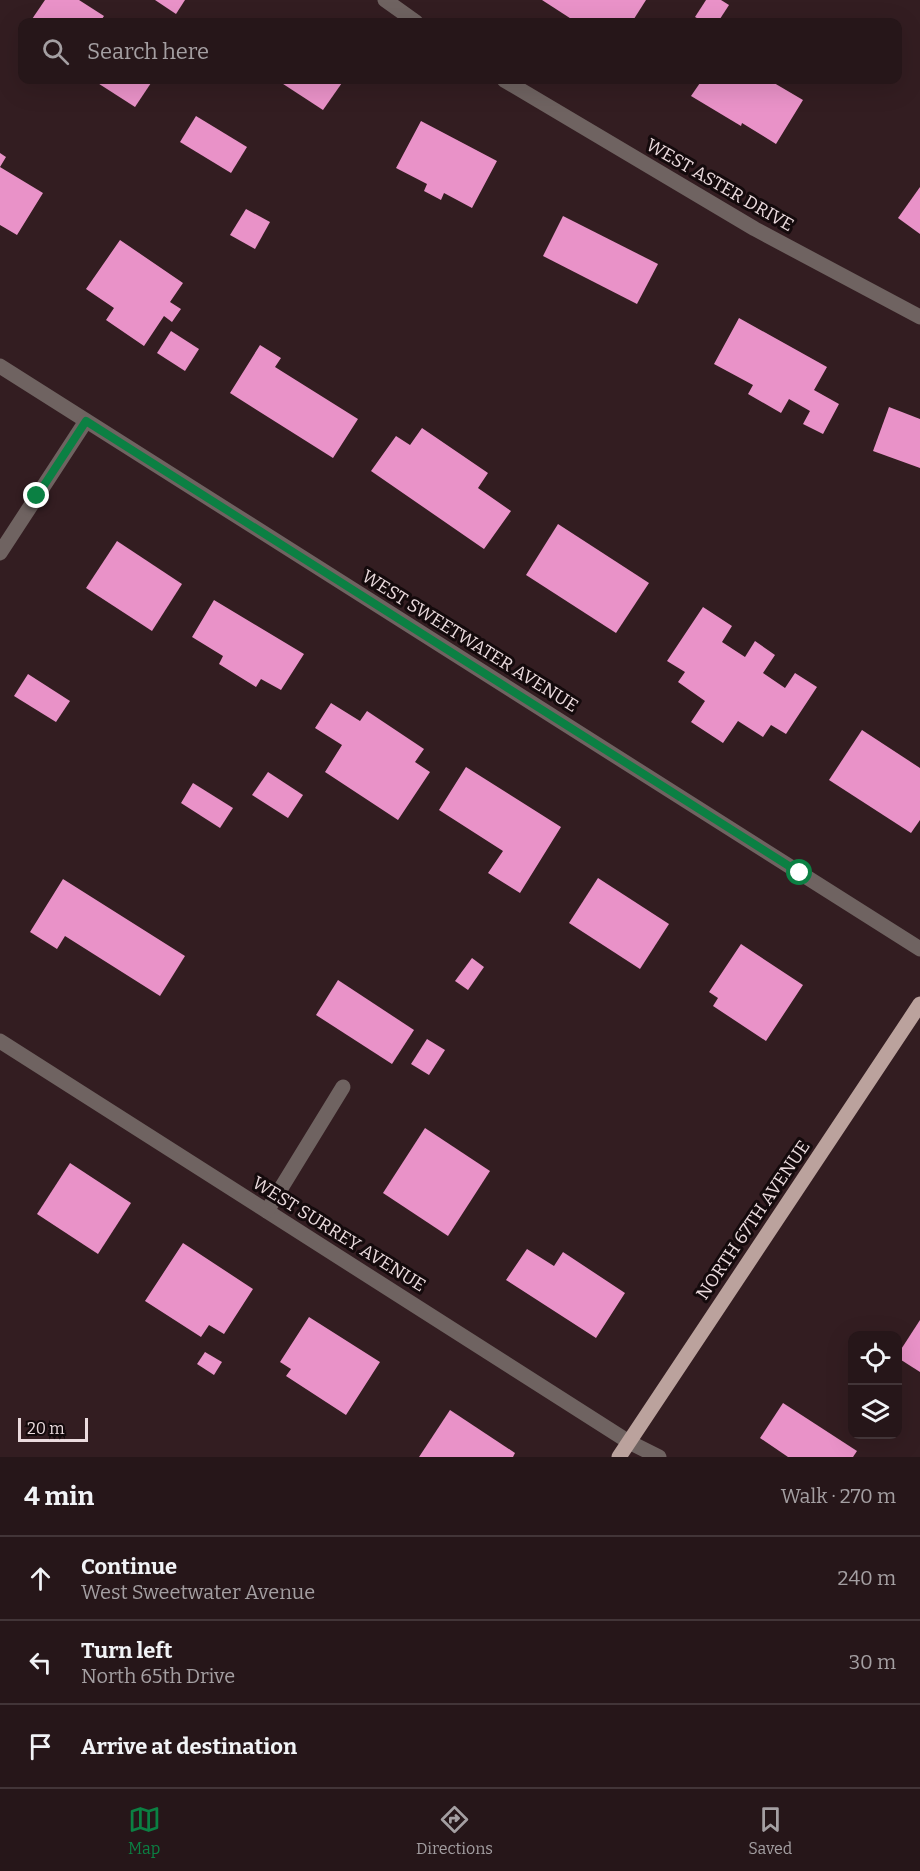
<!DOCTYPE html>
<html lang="en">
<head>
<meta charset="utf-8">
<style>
  body { margin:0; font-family:Bitter,serif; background:#2e1f22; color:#f1f3f6 }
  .controls { position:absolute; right:18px; bottom:18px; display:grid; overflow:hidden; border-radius:12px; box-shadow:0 6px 24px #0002 }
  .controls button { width:54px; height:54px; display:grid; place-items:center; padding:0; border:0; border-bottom:2px solid #423538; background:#261619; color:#f1f3f6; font:30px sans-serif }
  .scale { position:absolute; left:18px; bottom:15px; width:70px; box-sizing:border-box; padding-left:6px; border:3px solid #ebdbde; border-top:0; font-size:16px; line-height:21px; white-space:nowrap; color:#ebdbde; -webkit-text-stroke:4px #140a0c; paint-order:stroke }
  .stop { position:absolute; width:18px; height:18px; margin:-14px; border:4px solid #0b8043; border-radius:50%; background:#fff }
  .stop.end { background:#0b8043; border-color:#fff; box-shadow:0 2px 6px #0008 }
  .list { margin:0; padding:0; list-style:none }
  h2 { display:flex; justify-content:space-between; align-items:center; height:78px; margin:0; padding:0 24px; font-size:26px }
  h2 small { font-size:20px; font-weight:400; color:#a49fa2 }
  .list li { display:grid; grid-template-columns:39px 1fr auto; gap:18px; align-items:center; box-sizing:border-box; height:84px; padding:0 24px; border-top:2px solid #423538 }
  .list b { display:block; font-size:22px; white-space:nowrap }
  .list p { margin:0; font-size:20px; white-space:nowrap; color:#a49fa2 }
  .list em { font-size:20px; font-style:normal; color:#a49fa2 }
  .icon { flex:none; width:33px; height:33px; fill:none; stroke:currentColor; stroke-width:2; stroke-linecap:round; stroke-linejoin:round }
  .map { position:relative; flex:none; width:920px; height:1457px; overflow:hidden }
  .search { position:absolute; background:#261619; box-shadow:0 6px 24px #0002; left:18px; right:18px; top:18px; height:66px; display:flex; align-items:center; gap:15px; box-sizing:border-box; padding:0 21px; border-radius:12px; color:#a49fa2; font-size:22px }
  .sheet { height:330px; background:#261619 }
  nav { display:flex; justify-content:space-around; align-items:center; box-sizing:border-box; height:84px; border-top:2px solid #423538; background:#261619; font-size:16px; color:#a49fa2 }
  nav a { display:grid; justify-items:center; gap:3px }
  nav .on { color:#0b8043 }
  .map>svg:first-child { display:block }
  .building { fill:#e992c8 }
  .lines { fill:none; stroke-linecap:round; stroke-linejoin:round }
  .minor { stroke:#6f6361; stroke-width:15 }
  .major { stroke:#bba29d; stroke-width:15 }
  .route { stroke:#0b8043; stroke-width:8 }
  .labels { text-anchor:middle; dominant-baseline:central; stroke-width:6; stroke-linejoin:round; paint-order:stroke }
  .street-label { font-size:18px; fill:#ebdbde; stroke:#140a0c }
</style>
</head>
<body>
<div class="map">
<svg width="920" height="1457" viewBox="0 0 920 1457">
  <rect width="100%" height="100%" fill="#331d21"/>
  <!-- building -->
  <g class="building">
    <polygon points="45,0 79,0 104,16 100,22 30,22"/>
    <polygon points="155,0 185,0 176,14"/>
    <polygon points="542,0 646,0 632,22 576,22"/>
    <polygon points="706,0 721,0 729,5 718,22 704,22 695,17"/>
    <polygon points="93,80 153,80 135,107"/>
    <polygon points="277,80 344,80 323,110"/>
    <polygon points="702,80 769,80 803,100 776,144 742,123 741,126 691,96"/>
    <polygon points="196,116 247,147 231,173 180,142"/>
    <polygon points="421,121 497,161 472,208 444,193 441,200 424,191 427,184 396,168"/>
    <polygon points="0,153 6,157 0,167 43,193 17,235 0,225"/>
    <polygon points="920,187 920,234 898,218"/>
    <polygon points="246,209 270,222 255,249 230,235"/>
    <polygon points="563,216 658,264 637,304 543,256"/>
    <polygon points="120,240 183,283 170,302 181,309 172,322 164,316 144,346 106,320 114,308 86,289"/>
    <polygon points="739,318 827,367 814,390 839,404 823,434 803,424 810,411 789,399 781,413 748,394 753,385 714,364"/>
    <polygon points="171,331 199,349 185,371 157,353"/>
    <polygon points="260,345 281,358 275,367 358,419 333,458 230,393"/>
    <polygon points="889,407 920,419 920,468 873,451"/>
    <polygon points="422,428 488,473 478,488 511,511 484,549 371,471 396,436 410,445"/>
    <polygon points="558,524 649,583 616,633 526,575"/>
    <polygon points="117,541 182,584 152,631 86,588"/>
    <polygon points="214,600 304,654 281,690 261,679 256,687 219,664 223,656 192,637"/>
    <polygon points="703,607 732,626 722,642 745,657 755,641 775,655 763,673 785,688 795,673 817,687 786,734 771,725 763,737 738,721 723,743 691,722 705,701 678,682 685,672 667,661"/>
    <polygon points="28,674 70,701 56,722 14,696"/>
    <polygon points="331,703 360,721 367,711 424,749 415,762 430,772 398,820 325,772 342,745 315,728"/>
    <polygon points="862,730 920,768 920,820 911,833 829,780"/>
    <polygon points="466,767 561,827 520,893 488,873 503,851 439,810"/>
    <polygon points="268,772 303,795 288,818 252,795"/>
    <polygon points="193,783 233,808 220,828 181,803"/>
    <polygon points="598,878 669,924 640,969 569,923"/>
    <polygon points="63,879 185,956 160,996 65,936 57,949 30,932"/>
    <polygon points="741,944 803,985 766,1041 713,1006 718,998 709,992"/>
    <polygon points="472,958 484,967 468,990 455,981"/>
    <polygon points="338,980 414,1030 392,1064 316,1015"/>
    <polygon points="427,1039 445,1050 429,1075 411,1064"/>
    <polygon points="425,1128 490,1171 448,1236 383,1193"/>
    <polygon points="70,1163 131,1203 98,1254 37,1214"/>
    <polygon points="183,1243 253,1289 224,1334 209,1325 201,1337 145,1301"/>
    <polygon points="527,1249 554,1266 563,1252 625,1293 596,1338 506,1280"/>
    <polygon points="309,1317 380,1362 346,1415 286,1376 291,1369 280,1362"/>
    <polygon points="920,1320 920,1372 898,1358 898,1354"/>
    <polygon points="205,1352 222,1362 214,1375 197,1364"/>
    <polygon points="783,1403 857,1451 853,1457 788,1457 760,1438"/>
    <polygon points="450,1410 515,1453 513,1457 419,1457"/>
  </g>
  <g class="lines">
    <!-- minor -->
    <g class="minor">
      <polyline points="385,0 416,22"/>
      <polyline points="504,80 755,229 920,317"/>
      <polyline points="0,366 920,949"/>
      <polyline points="0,553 86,421"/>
      <polyline points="0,1041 629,1442 659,1457"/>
      <polyline points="267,1211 343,1087"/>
    </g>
    <!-- major -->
    <polyline class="major" points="619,1457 920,1004"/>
  </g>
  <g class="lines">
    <!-- route -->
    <polyline class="route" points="37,496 86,421 800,873"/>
  </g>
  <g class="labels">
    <!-- street labels -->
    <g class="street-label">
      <text transform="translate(720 185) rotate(30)">WEST ASTER DRIVE</text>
      <text transform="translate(470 641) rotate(32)">WEST SWEETWATER AVENUE</text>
      <text transform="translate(753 1220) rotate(-56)">NORTH 67TH AVENUE</text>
      <text transform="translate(339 1234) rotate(32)">WEST SURREY AVENUE</text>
    </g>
  </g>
</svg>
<div class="controls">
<button><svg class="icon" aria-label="locate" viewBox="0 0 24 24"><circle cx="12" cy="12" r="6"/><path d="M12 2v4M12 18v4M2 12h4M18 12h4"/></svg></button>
<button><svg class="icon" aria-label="layers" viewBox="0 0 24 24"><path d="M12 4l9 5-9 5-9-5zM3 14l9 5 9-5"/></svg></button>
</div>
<div class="scale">20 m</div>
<div class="stop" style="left:800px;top:873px"></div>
<div class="stop end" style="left:37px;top:496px"></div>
<div class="search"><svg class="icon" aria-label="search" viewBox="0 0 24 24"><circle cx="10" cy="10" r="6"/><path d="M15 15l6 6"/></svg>Search here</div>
</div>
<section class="sheet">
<h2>4 min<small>Walk · 270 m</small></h2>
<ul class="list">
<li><svg class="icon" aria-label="ahead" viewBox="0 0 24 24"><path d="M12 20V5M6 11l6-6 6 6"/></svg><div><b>Continue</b><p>West Sweetwater Avenue</p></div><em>240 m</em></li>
<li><svg class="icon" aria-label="left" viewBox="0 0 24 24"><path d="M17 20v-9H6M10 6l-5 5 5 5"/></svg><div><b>Turn left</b><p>North 65th Drive</p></div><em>30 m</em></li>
<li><svg class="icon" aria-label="arrive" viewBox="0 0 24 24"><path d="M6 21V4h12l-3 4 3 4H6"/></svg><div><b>Arrive at destination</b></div></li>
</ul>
</section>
<nav>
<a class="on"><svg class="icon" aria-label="map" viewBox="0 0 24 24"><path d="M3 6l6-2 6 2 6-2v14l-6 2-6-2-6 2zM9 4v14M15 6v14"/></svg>Map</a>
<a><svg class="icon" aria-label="directions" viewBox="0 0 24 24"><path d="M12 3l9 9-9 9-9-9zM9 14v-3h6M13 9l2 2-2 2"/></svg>Directions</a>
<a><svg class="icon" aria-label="saved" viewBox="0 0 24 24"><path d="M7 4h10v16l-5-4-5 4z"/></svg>Saved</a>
</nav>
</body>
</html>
